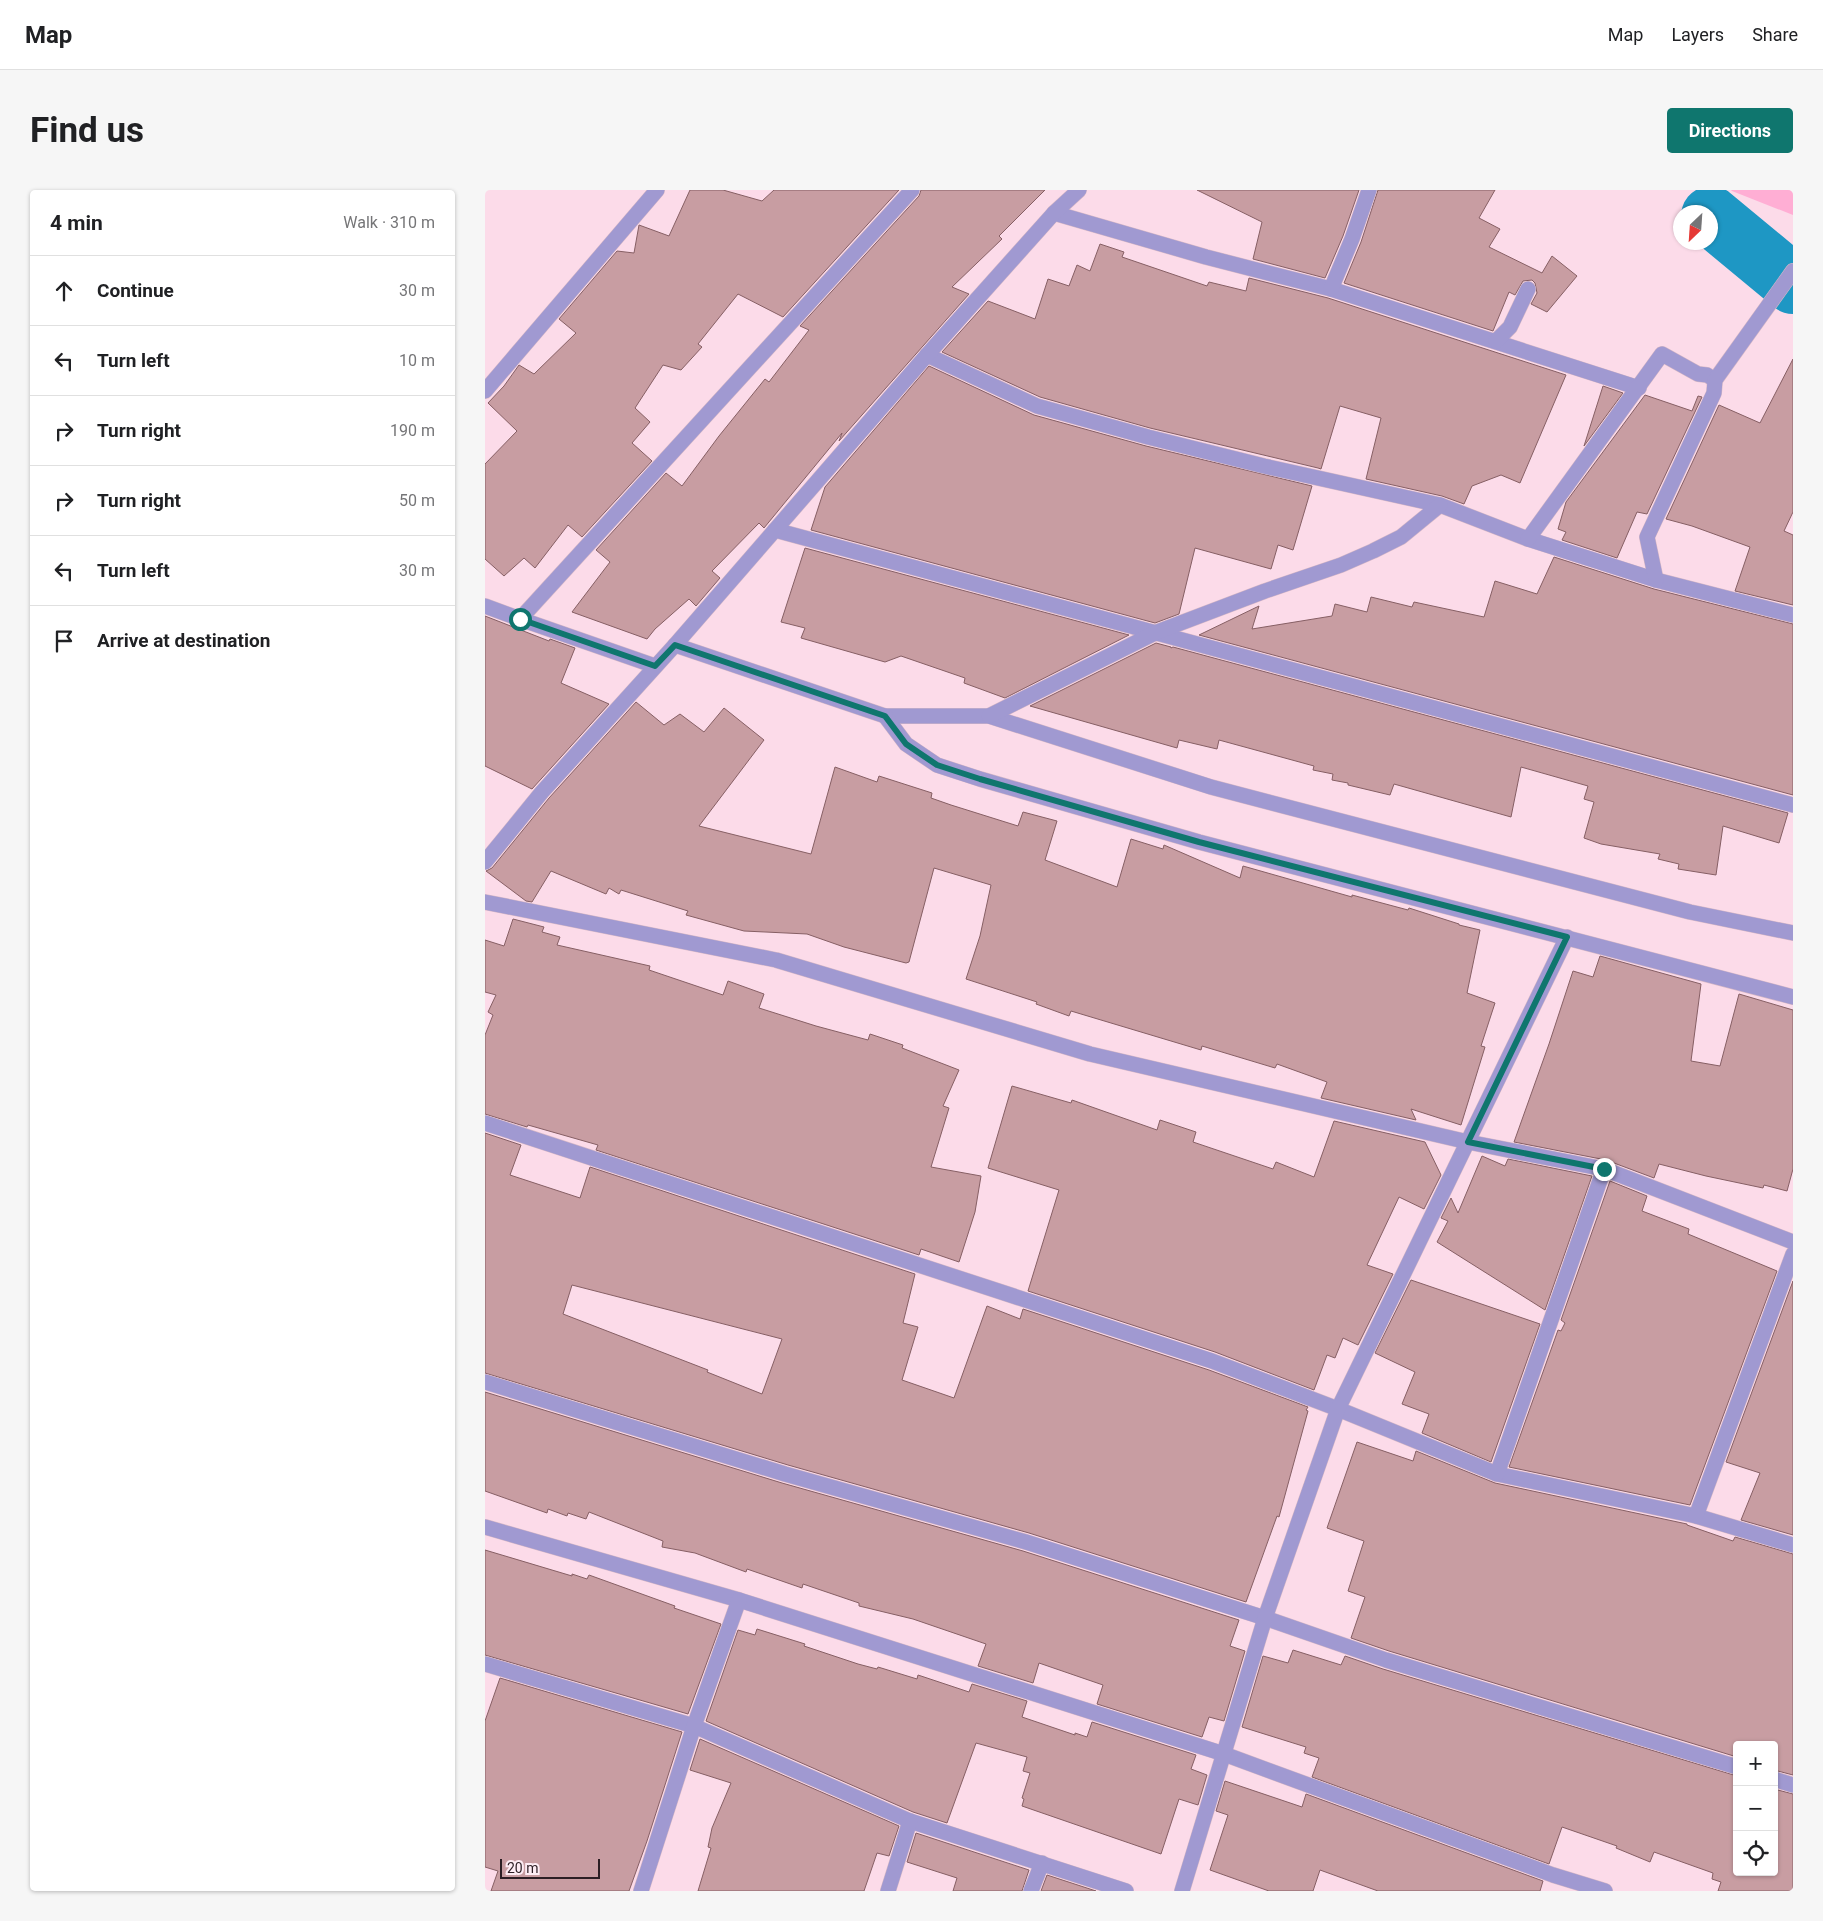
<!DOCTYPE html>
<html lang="en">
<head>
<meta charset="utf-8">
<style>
  body { margin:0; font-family:Roboto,sans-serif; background:#f6f6f6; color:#202124 }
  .controls { position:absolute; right:15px; bottom:15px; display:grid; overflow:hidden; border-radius:5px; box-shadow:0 1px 4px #0004 }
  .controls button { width:45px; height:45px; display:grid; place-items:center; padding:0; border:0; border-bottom:1px solid #e0e0e0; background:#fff; color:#202124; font:25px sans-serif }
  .compass { position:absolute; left:1188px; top:15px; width:45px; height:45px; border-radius:50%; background:#fff; box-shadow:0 1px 4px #0004; rotate:205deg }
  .scale { position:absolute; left:15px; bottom:12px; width:100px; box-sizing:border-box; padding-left:5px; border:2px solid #2c1e24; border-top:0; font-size:14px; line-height:18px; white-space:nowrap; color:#2c1e24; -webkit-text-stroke:4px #feedf5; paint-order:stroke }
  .stop { position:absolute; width:15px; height:15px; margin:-11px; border:4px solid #0f766e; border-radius:50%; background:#fff }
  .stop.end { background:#0f766e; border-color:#fff; box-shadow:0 1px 5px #0008 }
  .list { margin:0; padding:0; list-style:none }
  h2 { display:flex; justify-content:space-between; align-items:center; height:65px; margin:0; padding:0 20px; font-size:21px }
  h2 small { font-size:16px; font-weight:400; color:#757577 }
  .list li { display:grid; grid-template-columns:32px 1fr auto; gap:15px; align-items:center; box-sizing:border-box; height:70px; padding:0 20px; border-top:1px solid #e0e0e0 }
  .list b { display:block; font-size:19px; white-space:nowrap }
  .list em { font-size:16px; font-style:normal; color:#757577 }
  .icon { flex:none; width:28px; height:28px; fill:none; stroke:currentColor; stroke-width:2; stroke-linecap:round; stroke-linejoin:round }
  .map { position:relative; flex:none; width:1308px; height:1701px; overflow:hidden; border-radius:5px }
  header { display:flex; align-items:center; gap:30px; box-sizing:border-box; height:70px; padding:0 25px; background:#fff; border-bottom:1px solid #e0e0e0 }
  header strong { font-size:24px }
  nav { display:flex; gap:28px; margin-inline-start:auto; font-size:18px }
  .intro { display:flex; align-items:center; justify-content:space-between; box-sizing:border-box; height:120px; padding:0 30px }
  h1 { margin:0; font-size:35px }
  .button { padding:12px 22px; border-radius:5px; background:#0f766e; color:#fff; font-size:18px; font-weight:700 }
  main { display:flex; gap:30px; padding:0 30px }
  aside { flex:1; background:#fff; border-radius:5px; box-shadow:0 1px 4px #0004 }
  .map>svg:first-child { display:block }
  .green { fill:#ffaed4 }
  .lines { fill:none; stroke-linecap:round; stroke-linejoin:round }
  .river { stroke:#1e97c4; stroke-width:60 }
  .building { fill:#c89da2; stroke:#865f64; fill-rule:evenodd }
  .minor-casing { stroke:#d7b9c6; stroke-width:16 }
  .minor { stroke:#a099d1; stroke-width:15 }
  .route { stroke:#0f766e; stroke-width:6 }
</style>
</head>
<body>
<header>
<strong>Map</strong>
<nav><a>Map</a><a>Layers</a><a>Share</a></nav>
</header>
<div class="intro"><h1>Find us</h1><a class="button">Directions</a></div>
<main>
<aside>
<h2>4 min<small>Walk · 310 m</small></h2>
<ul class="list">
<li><svg class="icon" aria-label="ahead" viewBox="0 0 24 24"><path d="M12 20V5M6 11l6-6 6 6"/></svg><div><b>Continue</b></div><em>30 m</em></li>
<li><svg class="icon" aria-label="left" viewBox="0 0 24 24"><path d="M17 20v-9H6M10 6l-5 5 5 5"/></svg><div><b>Turn left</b></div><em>10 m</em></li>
<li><svg class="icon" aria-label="right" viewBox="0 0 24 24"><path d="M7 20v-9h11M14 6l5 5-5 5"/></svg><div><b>Turn right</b></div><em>190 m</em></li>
<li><svg class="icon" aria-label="right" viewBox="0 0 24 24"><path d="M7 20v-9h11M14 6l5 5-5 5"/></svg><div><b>Turn right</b></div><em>50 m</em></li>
<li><svg class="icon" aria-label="left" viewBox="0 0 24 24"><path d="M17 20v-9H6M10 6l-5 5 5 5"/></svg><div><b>Turn left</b></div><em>30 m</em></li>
<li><svg class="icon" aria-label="arrive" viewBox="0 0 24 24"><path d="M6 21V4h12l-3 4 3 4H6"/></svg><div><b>Arrive at destination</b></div></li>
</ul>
</aside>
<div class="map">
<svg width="1308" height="1701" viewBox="0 0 1308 1701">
  <rect width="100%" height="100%" fill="#fcdbe9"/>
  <!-- green -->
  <polygon class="green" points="1246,0 1308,0 1308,25 1247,1"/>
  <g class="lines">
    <!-- river -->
    <polyline class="river" points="1226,26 1308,94"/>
  </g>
  <!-- building -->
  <g class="building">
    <polygon points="205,0 238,0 277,11 289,0 414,0 298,127 253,104 213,154 217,157 196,180 178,175 150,218 165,232 147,253 167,271 97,347 83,335 50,378 39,368 19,386 0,369 0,274 32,241 3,213 19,196 34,175 49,184 91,143 74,129 132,61 149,63 154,35 184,46"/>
    <polygon points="436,0 560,0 514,46 517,49 467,97 484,104 354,251 357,243 279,338 274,333 227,381 235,388 211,416 204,409 170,439 162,449 87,422 125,372 111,360 181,283 197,296 234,246 280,189 284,192 324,140 315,136 434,6"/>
    <polygon points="712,0 874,0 858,46 840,88 768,69 777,32"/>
    <polygon points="893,0 1010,0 994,28 1015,39 1004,57 1057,83 1067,66 1092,86 1062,122 1046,114 1052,103 1050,93 1047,90 1038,91 1030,105 1024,102 1008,141 859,93 876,52"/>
    <polygon points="615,54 639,62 637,67 722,96 724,92 761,101 764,88 843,108 1081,185 1035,293 1016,285 987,296 979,314 957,306 881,289 896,228 855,216 836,279 833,278 665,238 555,207 457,162 503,111 550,129 563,89 584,96 592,75 605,81"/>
    <polygon points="1308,169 1308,322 1299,341 1308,345 1308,415 1250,401 1265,357 1207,336 1181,329 1234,215 1275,233"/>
    <polygon points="444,176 549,225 661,256 827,296 808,360 793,355 786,379 710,358 694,424 670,433 326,340 340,297"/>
    <polygon points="1118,196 1138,203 1099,256"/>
    <polygon points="1160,205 1207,221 1213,206 1217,207 1162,324 1152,322 1132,368 1077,350 1081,342 1073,339 1081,312"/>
    <polygon points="320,358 644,445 520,508 479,493 480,488 416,466 400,472 316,448 320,438 296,432"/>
    <polygon points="1069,367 1169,399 1308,434 1308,605 714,445 774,416 767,439 847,426 850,414 882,422 886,407 927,417 929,412 999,427 1010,391 1052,404"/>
    <polygon points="0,426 64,451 65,449 90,458 76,493 124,514 47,599 0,576"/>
    <polygon points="671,453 686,457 686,458 688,457 1303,623 1294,653 1238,636 1231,685 1193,679 1194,674 1173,669 1175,664 1116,654 1099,648 1109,612 1099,609 1103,596 1036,577 1026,627 909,594 905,605 863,595 863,593 847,590 848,584 828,580 829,576 734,550 732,559 694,550 692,558 545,516"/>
    <polygon points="151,512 179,535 195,524 219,542 239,518 279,550 214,636 326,664 350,577 392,592 394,586 447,603 446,608 466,615 533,636 538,622 572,631 560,670 632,697 646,649 678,659 679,655 755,688 758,676 867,707 867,705 923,720 924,718 974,734 974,735 995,740 982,803 1010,813 996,856 1000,857 976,935 926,919 931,930 836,908 842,892 792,874 790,878 717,856 716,860 586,821 584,826 551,814 552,812 481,789 495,746 506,695 449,678 424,772 421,773 359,757 322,744 259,741 201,725 203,721 136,700 134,704 124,698 121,704 66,681 47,712 41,711 1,681 7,678 64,608"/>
    <polygon points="28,729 59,737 57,742 75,747 72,755 165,776 164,780 238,805 243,791 279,804 274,818 331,836 383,850 385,844 418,855 417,858 474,880 458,916 464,918 446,977 496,986 490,1022 474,1072 436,1059 434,1065 111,960 113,955 43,935 42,937 0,924 0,845 8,825 3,822 11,805 0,802 0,750 19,756"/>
    <polygon points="1115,766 1216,794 1206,871 1235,876 1254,804 1308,820 1308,979 1302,1001 1279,995 1278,998 1221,986 1174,974 1169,988 1121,970 1029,952 1064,854 1088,781 1108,787"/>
    <polygon points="527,896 586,913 587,910 672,940 675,930 711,942 708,952 788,979 791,972 829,987 849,931 940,952 956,985 939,1019 914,1007 882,1075 908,1084 873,1155 858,1148 850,1168 842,1165 829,1200 730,1162 543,1101 574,1000 503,978"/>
    <path d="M0,943l36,12 -11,30 70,23 10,-31 325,107 -12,49 15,4 -16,53 52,18 33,-92 33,13 3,-10 186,61 99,37 -2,3 2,1 -29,106 -2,-1 -31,86 -217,-69 -241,-68 -303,-92zM87,1095l210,54 -20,55 -55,-22 1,-2 -145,-56z"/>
    <polygon points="997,966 1020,976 1023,969 1107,986 1060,1120 952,1052 963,1031 956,1028 966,1008 973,1023"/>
    <polygon points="1125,991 1162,1006 1157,1021 1204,1039 1203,1044 1292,1081 1205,1315 1024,1277 1073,1140 1076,1141 1080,1133 1076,1130"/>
    <polygon points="926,1090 1055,1134 1006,1272 937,1243 944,1224 917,1214 930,1182 890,1163"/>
    <polygon points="1308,1091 1308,1345 1256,1330 1275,1283 1241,1272"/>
    <polygon points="0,1202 297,1293 538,1361 754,1430 745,1456 760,1461 739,1531 724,1527 717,1547 612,1514 618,1495 554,1473 548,1493 493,1476 501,1454 428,1429 374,1416 374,1413 318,1394 317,1398 262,1379 261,1382 210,1363 177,1357 178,1351 104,1322 101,1329 83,1323 82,1326 63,1319 62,1323 0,1301"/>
    <polygon points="872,1252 928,1271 931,1261 1010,1293 1202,1334 1202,1335 1248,1351 1250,1347 1308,1364 1308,1585 1289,1580 1289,1555 1252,1555 1252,1567 904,1461 866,1448 880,1407 863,1401 879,1351 842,1338"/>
    <polygon points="0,1360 87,1386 87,1384 102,1389 104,1385 190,1416 189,1418 236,1434 203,1524 0,1465"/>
    <polygon points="272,1439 320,1454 319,1456 373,1474 392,1479 393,1477 432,1489 433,1485 484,1502 487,1494 542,1511 537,1527 590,1545 590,1543 602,1547 607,1532 711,1565 706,1579 722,1585 713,1615 694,1609 676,1664 537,1616 539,1609 537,1608 545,1583 538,1581 542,1567 491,1553 462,1633 428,1622 221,1531 253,1440 270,1445"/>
    <polygon points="808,1460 856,1475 860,1466 898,1479 1252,1586 1252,1682 1289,1682 1289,1599 1308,1604 1308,1701 1233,1701 1236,1692 1227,1689 1228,1683 1169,1662 1165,1672 1131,1658 1132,1656 1077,1637 1064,1674 827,1587 834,1568 819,1563 821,1557 757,1537 778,1466 803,1473"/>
    <polygon points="15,1488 197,1542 162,1651 144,1701 6,1701 13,1681 0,1677 0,1531"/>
    <polygon points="215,1549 414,1636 404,1666 392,1663 379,1701 213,1701 226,1658 223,1657 227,1638 246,1593 205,1580"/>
    <polygon points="740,1591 817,1617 821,1604 1058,1691 1055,1701 893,1701 835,1680 828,1701 784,1701 725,1680 743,1625 731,1621"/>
    <polygon points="431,1643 544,1680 537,1701 468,1701 472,1688 422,1672"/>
    <polygon points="562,1685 611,1701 556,1701"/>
  </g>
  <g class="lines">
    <defs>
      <g id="minor">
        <polyline points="569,23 721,67 846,99 1154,198"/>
        <polyline points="846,99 867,49 884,0"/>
        <polyline points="1011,151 1025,137 1043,99"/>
        <polyline points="442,165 552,216 663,247 779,276 955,315 1043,349 1171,390 1308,425"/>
        <polyline points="0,201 172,0"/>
        <polyline points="290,340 1308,615"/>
        <polyline points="1043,349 1177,164 1213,184 1222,185 1230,190"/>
        <polyline points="1171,390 1162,347 1229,203 1230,190 1308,81"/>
        <polyline points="0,416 35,429 427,0"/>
        <polyline points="35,429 170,476"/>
        <polyline points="190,455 400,526 504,526 726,597 1205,722 1308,743"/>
        <polyline points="400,526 421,554 452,575 495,589 714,652 1308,807"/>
        <polyline points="504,526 672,442 780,401 856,375 888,361 916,347 955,315"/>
        <polyline points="0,672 57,602 190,455 442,165 569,23 594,0"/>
        <polyline points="0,712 291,770 605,864 983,952 1119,979 1308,1052"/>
        <polyline points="0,933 727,1171 853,1219 1012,1284 1211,1326 1308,1355"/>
        <polyline points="0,1192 300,1284 541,1352 780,1428 901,1470 1252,1577"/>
        <polyline points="1012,1284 1119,979"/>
        <polyline points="1211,1326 1308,1064"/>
        <polyline points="0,1337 254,1410 739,1564 1068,1685 1120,1701"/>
        <polyline points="0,1474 209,1536 425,1631 641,1701"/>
        <polyline points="1289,1589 1308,1595"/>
        <polyline points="156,1701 209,1536 254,1410"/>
        <polyline points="403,1701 425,1631"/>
        <polyline points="546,1701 557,1673"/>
        <polyline points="697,1701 780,1428 853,1219 1082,747"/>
      </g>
    </defs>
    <!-- minor casing -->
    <use href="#minor" class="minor-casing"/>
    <!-- minor -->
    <use href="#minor" class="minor"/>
  </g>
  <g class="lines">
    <!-- route -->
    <polyline class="route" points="35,429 170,476 190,455 400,526 421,554 452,575 495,589 714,652 1082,747 983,952 1119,979"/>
  </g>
</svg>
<div class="controls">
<button>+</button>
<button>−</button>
<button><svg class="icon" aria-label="locate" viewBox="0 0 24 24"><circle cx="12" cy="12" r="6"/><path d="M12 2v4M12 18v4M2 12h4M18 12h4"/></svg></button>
</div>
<svg class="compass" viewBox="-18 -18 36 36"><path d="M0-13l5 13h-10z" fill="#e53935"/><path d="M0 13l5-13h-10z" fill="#757577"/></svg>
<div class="scale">20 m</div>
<div class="stop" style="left:35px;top:429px"></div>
<div class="stop end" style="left:1119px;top:979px"></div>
</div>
</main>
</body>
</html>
